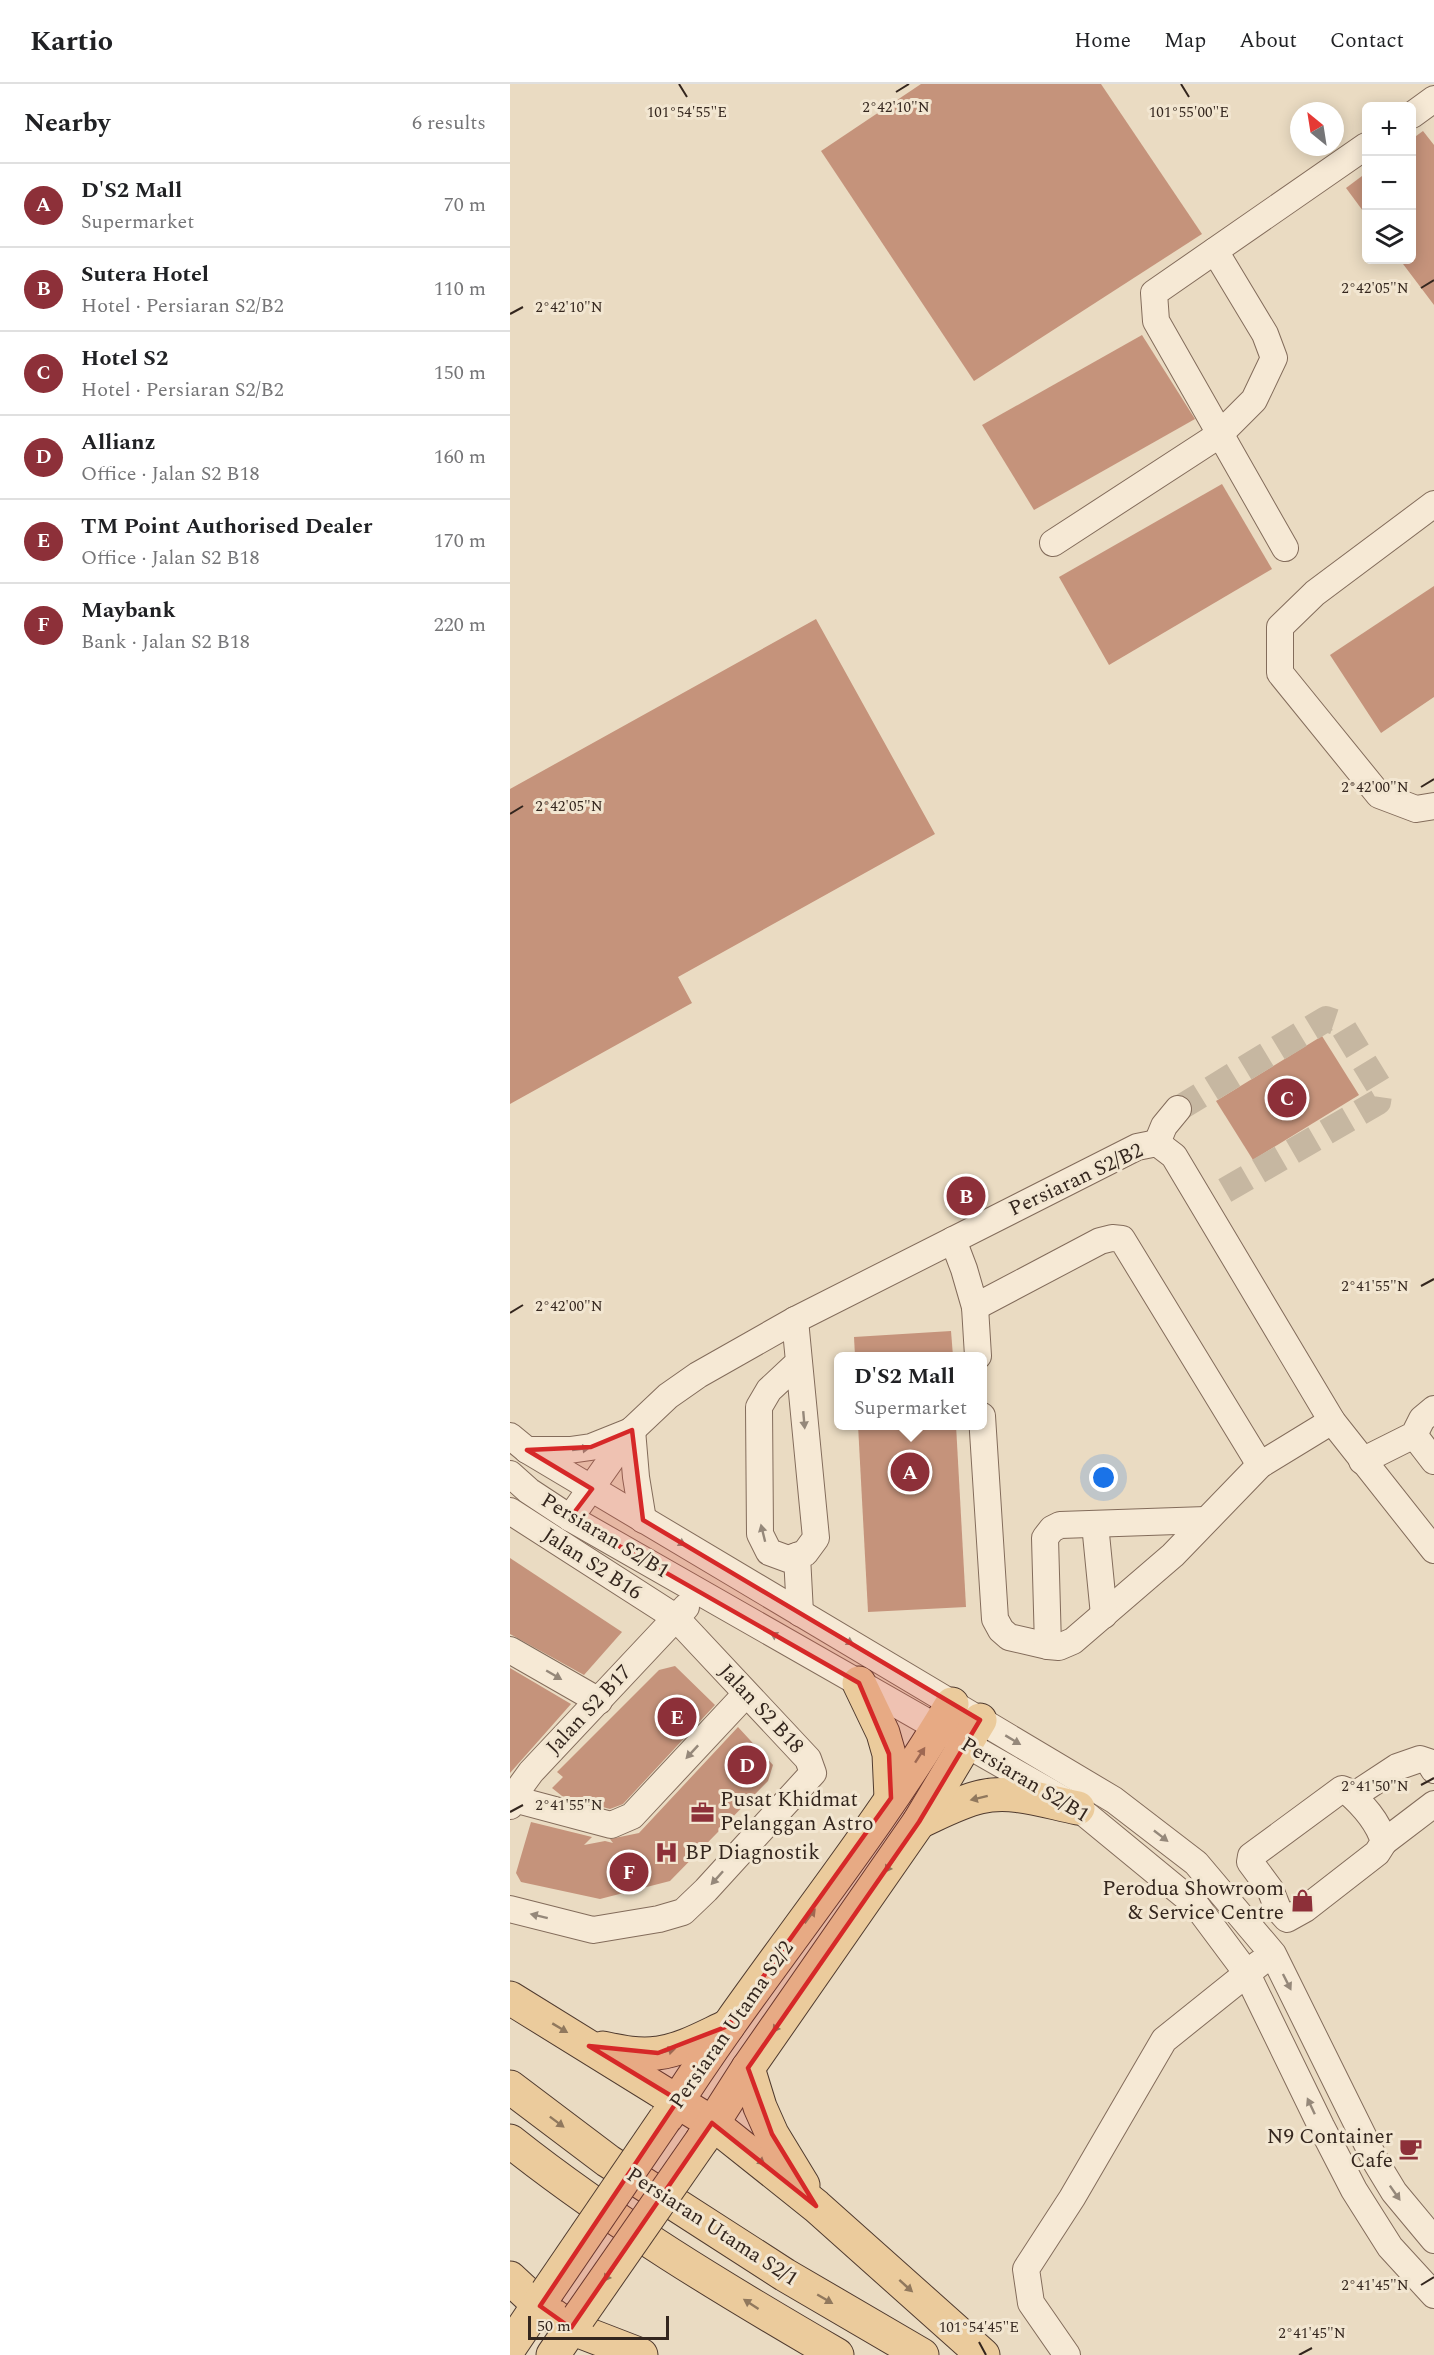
<!DOCTYPE html>
<html lang="en">
<head>
<meta charset="utf-8">
<style>
  body { margin:0; font-family:Spectral,serif; background:#f6f6f6; color:#202124 }
  .controls { position:absolute; right:18px; top:18px; display:grid; overflow:hidden; border-radius:9px; box-shadow:0 3px 15px #0003 }
  .controls button { width:54px; height:54px; display:grid; place-items:center; padding:0; border:0; border-bottom:2px solid #e0e0e0; background:#fff; color:#202124; font:30px sans-serif }
  .compass { position:absolute; left:780px; top:18px; width:54px; height:54px; border-radius:50%; background:#fff; box-shadow:0 3px 15px #0003; rotate:330deg }
  .scale { position:absolute; left:18px; bottom:15px; width:141px; box-sizing:border-box; padding-left:6px; border:3px solid #34261e; border-top:0; font-size:16px; line-height:21px; white-space:nowrap; color:#34261e; -webkit-text-stroke:4px #f2e6d1; paint-order:stroke }
  .you { position:absolute; left:594px; top:1394px; width:21px; height:21px; margin:-15px; border:4px solid #fff; border-radius:50%; background:#1a73e8; box-shadow:0 0 0 9px #1a73e833 }
  .badge { display:grid; place-items:center; width:39px; height:39px; border-radius:50%; background:#8d3039; color:#fff; font-size:20px; font-weight:700 }
  .pin { position:absolute; translate:-50% -50%; border:3px solid #fff; box-shadow:0 2px 6px #0006 }
  .popup { position:absolute; left:324px; top:1268px; width:153px; height:78px; box-sizing:border-box; display:grid; place-content:center; border-radius:9px; background:#fff; filter:drop-shadow(0 2px 4px #0005); font-size:20px; white-space:nowrap; color:#757577 }
  .popup b { font-size:22px; color:#202124 }
  .popup::after { content:''; position:absolute; left:50%; top:100%; margin-left:-12px; border:12px solid transparent; border-top-color:#fff }
  .list { margin:0; padding:0; list-style:none }
  h2 { display:flex; justify-content:space-between; align-items:center; height:78px; margin:0; padding:0 24px; font-size:26px }
  h2 small { font-size:20px; font-weight:400; color:#757577 }
  .list li { display:grid; grid-template-columns:39px 1fr auto; gap:18px; align-items:center; box-sizing:border-box; height:84px; padding:0 24px; border-top:2px solid #e0e0e0 }
  .list b { display:block; font-size:22px; white-space:nowrap }
  .list p { margin:0; font-size:20px; white-space:nowrap; color:#757577 }
  .list em { font-size:20px; font-style:normal; color:#757577 }
  .icon { flex:none; width:33px; height:33px; fill:none; stroke:currentColor; stroke-width:2; stroke-linecap:round; stroke-linejoin:round }
  .map { position:relative; flex:none; width:924px; height:2271px; overflow:hidden }
  header { display:flex; align-items:center; gap:36px; box-sizing:border-box; height:84px; padding:0 30px; background:#fff; border-bottom:2px solid #e0e0e0 }
  header strong { font-size:28px }
  nav { display:flex; gap:33px; margin-inline-start:auto; font-size:21px }
  main { display:flex }
  aside { flex:1; background:#fff }
  .map>svg:first-child { display:block }
  .building { fill:#c5937b }
  .lines { fill:none; stroke-linecap:round; stroke-linejoin:round }
  .minor-tunnel { stroke:#c6b7a1; stroke-width:26; stroke-dasharray:26 13; stroke-linecap:butt }
  .minor-casing { stroke:#836c5b; stroke-width:28 }
  .major-casing { stroke:#503b2f; stroke-width:35 }
  .minor { stroke:#f6e9d5; stroke-width:26 }
  .major { stroke:#ebcb9c; stroke-width:33 }
  .major-bridge-casing { stroke:#503b2f; stroke-width:35; stroke-linecap:butt }
  .major-bridge { stroke:#ebcb9c; stroke-width:33 }
  .oneway { fill:#95887a }
  .oneway2 { fill:#90785d }
  .marked { fill:#d62828; fill-opacity:0.2; stroke:#d62828; stroke-width:4.5; stroke-linejoin:round }
  .ticks { fill:none; stroke:#34261e; stroke-width:2 }
  .labels { text-anchor:middle; dominant-baseline:central; stroke-width:6; stroke-linejoin:round; paint-order:stroke }
  .street-label { font-size:21px; fill:#34261e; stroke:#f2e6d1 }
  .poi-label { font-size:21px; fill:#34261e; stroke:#f2e6d1; text-anchor:start }
  .ticks-label { font-size:15px; text-anchor:middle; fill:#34261e; stroke:#f2e6d1; stroke-width:6; stroke-linejoin:round; paint-order:stroke }
</style>
</head>
<body>
<header>
<strong>Kartio</strong>
<nav><a>Home</a><a>Map</a><a>About</a><a>Contact</a></nav>
</header>
<main>
<aside>
<h2>Nearby<small>6 results</small></h2>
<ul class="list">
<li><span class="badge">A</span><div><b>D'S2 Mall</b><p>Supermarket</p></div><em>70 m</em></li>
<li><span class="badge">B</span><div><b>Sutera Hotel</b><p>Hotel · Persiaran S2/B2</p></div><em>110 m</em></li>
<li><span class="badge">C</span><div><b>Hotel S2</b><p>Hotel · Persiaran S2/B2</p></div><em>150 m</em></li>
<li><span class="badge">D</span><div><b>Allianz</b><p>Office · Jalan S2 B18</p></div><em>160 m</em></li>
<li><span class="badge">E</span><div><b>TM Point Authorised Dealer</b><p>Office · Jalan S2 B18</p></div><em>170 m</em></li>
<li><span class="badge">F</span><div><b>Maybank</b><p>Bank · Jalan S2 B18</p></div><em>220 m</em></li>
</ul>
</aside>
<div class="map">
<svg width="924" height="2271" viewBox="0 0 924 2271">
  <rect width="100%" height="100%" fill="#eadbc2"/>
  <!-- building -->
  <g class="building">
    <polygon points="411,0 591,0 692,150 464,297 311,67"/>
    <polygon points="913,47 924,61 924,221 890,176 902,176 902,55"/>
    <polygon points="856,89 856,131 836,104"/>
    <polygon points="632,251 685,335 524,426 472,341"/>
    <polygon points="712,400 762,485 599,581 549,493"/>
    <polygon points="924,502 924,613 871,649 820,571"/>
    <polygon points="306,535 425,750 168,893 182,919 0,1020 0,705"/>
    <polygon points="812,952 849,1011 743,1076 706,1017"/>
    <polygon points="441,1247 443,1272 345,1272 344,1253"/>
    <polygon points="348,1341 446,1341 456,1523 358,1528"/>
    <polygon points="0,1474 112,1548 74,1591 0,1550"/>
    <polygon points="165,1582 205,1621 113,1720 100,1725 52,1712 42,1704 53,1693 47,1688 149,1586"/>
    <polygon points="0,1584 61,1620 0,1689"/>
    <polygon points="228,1643 263,1681 258,1697 160,1797 90,1815 11,1798 6,1789 21,1738 82,1753 74,1761 95,1757 103,1759 100,1755 129,1749"/>
  </g>
  <g class="lines">
    <!-- minor-tunnel -->
    <polyline class="minor-tunnel" points="668,1025 816,935 831,940 870,1004 868,1018 714,1107"/>
    <defs>
      <g id="minor">
        <polyline points="902,31 924,15"/>
        <polyline points="924,420 805,509 770,543 770,589 869,711 906,725 924,722"/>
        <polyline points="543,459 709,351 744,316 764,274 755,250 705,167"/>
        <polyline points="775,464 646,237 644,209 856,62"/>
        <polyline points="647,1059 654,1042 668,1025"/>
        <polyline points="443,1156 454,1185 465,1223 468,1272"/>
        <polyline points="465,1223 590,1157 602,1154 612,1155 750,1381"/>
        <polyline points="285,1236 306,1454 295,1469 278,1475 259,1468 250,1450 249,1323 259,1306 289,1278"/>
        <polyline points="472,1332 485,1535 491,1546 499,1553 538,1562 549,1563 563,1557 663,1471 750,1381 822,1337"/>
        <polyline points="122,1346 126,1393 133,1436"/>
        <polyline points="904,1351 924,1377"/>
        <polyline points="0,1352 17,1366 604,1716 686,1779 763,1870 867,2080 884,2108 924,2156"/>
        <polyline points="17,1366 60,1366 81,1363 121,1347"/>
        <polyline points="852,1377 904,1351 912,1335 924,1325"/>
        <polyline points="0,1390 19,1407 60,1434 568,1724 686,1821 736,1888 811,2042 844,2106 880,2163 924,2211"/>
        <polyline points="0,1427 165,1533 298,1675 303,1689 196,1806 173,1828 149,1835 83,1846 0,1825"/>
        <polyline points="60,1434 122,1346 158,1312 188,1291 285,1236 627,1063 647,1059 664,1072 822,1337 924,1466"/>
        <polyline points="585,1440 594,1531"/>
        <polyline points="287,1472 290,1529"/>
        <polyline points="538,1562 535,1454 542,1445 550,1441 696,1436"/>
        <polyline points="0,1566 89,1617"/>
        <path d="M832,1705l5,2c16,14 31,30 37,51l-7,11 -72,56 -18,10 -9,-10 -8,-20 -20,-27 1,-6z"/>
        <polyline points="843,1712 887,1683 910,1675 919,1678 924,1686"/>
        <polyline points="0,1714 101,1741 122,1732 236,1610"/>
        <polyline points="0,1722 2,1714 21,1688 176,1523"/>
        <polyline points="874,1758 924,1720"/>
        <polyline points="557,2271 521,2219 516,2185 562,2114 654,1956 750,1879"/>
      </g>
      <g id="major">
        <polyline points="349,1599 373,1649 379,1670 381,1714"/>
        <path d="M409,1738c20,-9 40,-20 61,-25 32,-8 67,5 98,11"/>
        <polyline points="0,1914 202,2039 306,2122 473,2271"/>
        <path d="M93,1964c18,4 37,8 55,5 24,-3 48,-17 70,-27"/>
        <polyline points="238,1984 250,2023 262,2050 293,2101"/>
        <polyline points="0,2003 98,2077 275,2191 412,2271"/>
        <path d="M157,2033c90,-142 200,-269 285,-413"/>
        <polyline points="192,2056 238,1984 409,1738 470,1636"/>
        <path d="M0,2057c102,81 215,149 327,214"/>
        <polyline points="0,2194 30,2222 61,2244 131,2271"/>
        <polyline points="0,2263 37,2208"/>
        <polyline points="43,2271 69,2233"/>
      </g>
    </defs>
    <!-- minor casing -->
    <use href="#minor" class="minor-casing"/>
    <!-- major casing -->
    <use href="#major" class="major-casing"/>
    <!-- minor -->
    <use href="#minor" class="minor"/>
    <!-- major -->
    <use href="#major" class="major"/>
    <defs>
      <g id="major-bridge">
        <polyline points="37,2208 155,2035"/>
        <polyline points="69,2233 192,2056"/>
      </g>
    </defs>
    <!-- major-bridge casing -->
    <use href="#major-bridge" class="major-bridge-casing"/>
    <!-- major-bridge -->
    <use href="#major-bridge" class="major-bridge"/>
  </g>
  <!-- one-way arrows -->
  <defs><path id="oneway-solid" d="M-6-.8H1V-3.2L6.5 0L1 3.2V.8H-6Z" transform="scale(1.5)"/></defs>
  <g class="oneway">
    <use href="#oneway-solid" transform="translate(294 1336) rotate(85)"/>
    <use href="#oneway-solid" transform="translate(71 1365) rotate(-7)"/>
    <use href="#oneway-solid" transform="translate(253 1449) rotate(-104)"/>
    <use href="#oneway-solid" transform="translate(168 1457) rotate(31)"/>
    <use href="#oneway-solid" transform="translate(268 1553) rotate(-150)"/>
    <use href="#oneway-solid" transform="translate(336 1556) rotate(31)"/>
    <use href="#oneway-solid" transform="translate(44 1591) rotate(30)"/>
    <use href="#oneway-solid" transform="translate(503 1656) rotate(31)"/>
    <use href="#oneway-solid" transform="translate(182 1668) rotate(133)"/>
    <use href="#oneway-solid" transform="translate(651 1752) rotate(38)"/>
    <use href="#oneway-solid" transform="translate(207 1794) rotate(132)"/>
    <use href="#oneway-solid" transform="translate(29 1832) rotate(-166)"/>
    <use href="#oneway-solid" transform="translate(777 1898) rotate(63)"/>
    <use href="#oneway-solid" transform="translate(801 2022) rotate(-115)"/>
    <use href="#oneway-solid" transform="translate(885 2109) rotate(55)"/>
  </g>
  <g class="oneway2">
    <use href="#oneway-solid" transform="translate(410 1671) rotate(-57)"/>
    <use href="#oneway-solid" transform="translate(469 1714) rotate(166)"/>
    <use href="#oneway-solid" transform="translate(380 1781) rotate(125)"/>
    <use href="#oneway-solid" transform="translate(300 1832) rotate(-53)"/>
    <use href="#oneway-solid" transform="translate(268 1941) rotate(125)"/>
    <use href="#oneway-solid" transform="translate(50 1944) rotate(31)"/>
    <use href="#oneway-solid" transform="translate(157 1967) rotate(-15)"/>
    <use href="#oneway-solid" transform="translate(47 2038) rotate(37)"/>
    <use href="#oneway-solid" transform="translate(248 2075) rotate(39)"/>
    <use href="#oneway-solid" transform="translate(99 2190) rotate(125)"/>
    <use href="#oneway-solid" transform="translate(396 2202) rotate(42)"/>
    <use href="#oneway-solid" transform="translate(315 2215) rotate(30)"/>
    <use href="#oneway-solid" transform="translate(241 2220) rotate(-147)"/>
  </g>
  <!-- marked area -->
  <path class="marked" d="M122,1346l11,90 337,200 -61,102 -171,246 24,66 44,72 -104,-83 -141,205 -31,-22 138,-206 -89,-54 69,7 70,-27 163,-228 -2,-44 -30,-71 -289,-165 22,-29 -65,-39 64,-3z"/>
  <!-- ticks -->
  <path class="ticks" d="M169,0l8,13M671,0l8,13M386,8l13,-8M911,204l13,-8M0,230l13,-7M911,703l13,-8M0,730l13,-8M911,1202l13,-7M0,1229l13,-8M911,1701l13,-7M0,1728l13,-7M911,2201l13,-8M469,2258l7,13M789,2271l13,-7"/>
  <!-- icons -->
  <defs>
    <symbol id="office-bare" viewBox="-9 -9 18 18"><path d="M-6-3h4V-5.5h4V-3h4V5H-6ZM-1-4.5V-3h2v-1.5ZM-6 0V1H6V0Z" fill="#8d3039" stroke="#f2e6d1" stroke-width="2.5" paint-order="stroke"/></symbol>
    <symbol id="hospital-bare" viewBox="-9 -9 18 18"><path d="M-5-5h3v3.5h4V-5h3V5h-3V1.5h-4V5h-3Z" fill="#8d3039" stroke="#f2e6d1" stroke-width="2.5" paint-order="stroke"/></symbol>
    <symbol id="shop-bare" viewBox="-9 -9 18 18"><path d="M-5-2.5h2.3a2.7 3.5 0 0 1 5.4 0H5L5.5 6h-11ZM-1.5-2.5h3a1.5 2.3 0 0 0-3 0Z" fill="#8d3039" stroke="#f2e6d1" stroke-width="2.5" paint-order="stroke"/></symbol>
    <symbol id="cafe-bare" viewBox="-9 -9 18 18"><path d="M-5.5-4.5H6V0H3Q3 3.5 0 3.5H-2.5Q-5.5 3.5-5.5 0ZM3-3.2v2h1.7v-2ZM-6 4.5H4V6H-6Z" fill="#8d3039" stroke="#f2e6d1" stroke-width="2.5" paint-order="stroke"/></symbol>
  </defs>
  <g fill-rule="evenodd">
    <use href="#office-bare" x="176" y="1712" width="33" height="33"/>
    <use href="#hospital-bare" x="140" y="1752" width="33" height="33"/>
    <use href="#shop-bare" x="776" y="1800" width="33" height="33"/>
    <use href="#cafe-bare" x="884" y="2048" width="33" height="33"/>
  </g>
  <g class="labels">
    <!-- street labels -->
    <g class="street-label">
      <text transform="translate(566 1096) rotate(-25)">Persiaran S2/B2</text>
      <text transform="translate(95 1452) rotate(31)">Persiaran S2/B1</text>
      <text transform="translate(82 1480) rotate(33)">Jalan S2 B16</text>
      <text transform="translate(251 1625) rotate(47)">Jalan S2 B18</text>
      <text transform="translate(79 1626) rotate(-47)">Jalan S2 B17</text>
      <text transform="translate(515 1696) rotate(31)">Persiaran S2/B1</text>
      <text transform="translate(222 1941) rotate(-55)">Persiaran Utama S2/2</text>
      <text transform="translate(202 2143) rotate(33)">Persiaran Utama S2/1</text>
    </g>
    <!-- poi labels -->
    <g class="poi-label">
      <text x="210" y="1716">Pusat Khidmat<tspan x="210" dy="24">Pelanggan Astro</tspan></text>
      <text x="175" y="1769">BP Diagnostik</text>
      <text x="774" y="1805" text-anchor="end">Perodua Showroom<tspan x="774" dy="24">&amp; Service Centre</tspan></text>
      <text x="883" y="2053" text-anchor="end">N9 Container<tspan x="883" dy="24">Cafe</tspan></text>
    </g>
  </g>
  <g class="ticks-label">
    <text x="386" y="28">2°42'10"N</text>
    <text x="177" y="33">101°54'55"E</text>
    <text x="679" y="33">101°55'00"E</text>
    <text x="865" y="209">2°42'05"N</text>
    <text x="59" y="228">2°42'10"N</text>
    <text x="865" y="708">2°42'00"N</text>
    <text x="59" y="727">2°42'05"N</text>
    <text x="865" y="1207">2°41'55"N</text>
    <text x="59" y="1227">2°42'00"N</text>
    <text x="865" y="1707">2°41'50"N</text>
    <text x="59" y="1726">2°41'55"N</text>
    <text x="865" y="2206">2°41'45"N</text>
    <text x="469" y="2248">101°54'45"E</text>
    <text x="802" y="2254">2°41'45"N</text>
  </g>
</svg>
<div class="controls">
<button>+</button>
<button>−</button>
<button><svg class="icon" aria-label="layers" viewBox="0 0 24 24"><path d="M12 4l9 5-9 5-9-5zM3 14l9 5 9-5"/></svg></button>
</div>
<svg class="compass" viewBox="-18 -18 36 36"><path d="M0-13l5 13h-10z" fill="#e53935"/><path d="M0 13l5-13h-10z" fill="#757577"/></svg>
<div class="scale">50 m</div>
<div class="you"></div>
<div class="pin badge" style="left:400px;top:1388px">A</div>
<div class="popup"><b>D'S2 Mall</b>Supermarket</div>
<div class="pin badge" style="left:456px;top:1112px">B</div>
<div class="pin badge" style="left:777px;top:1014px">C</div>
<div class="pin badge" style="left:237px;top:1681px">D</div>
<div class="pin badge" style="left:167px;top:1633px">E</div>
<div class="pin badge" style="left:119px;top:1788px">F</div>
</div>
</main>
</body>
</html>
